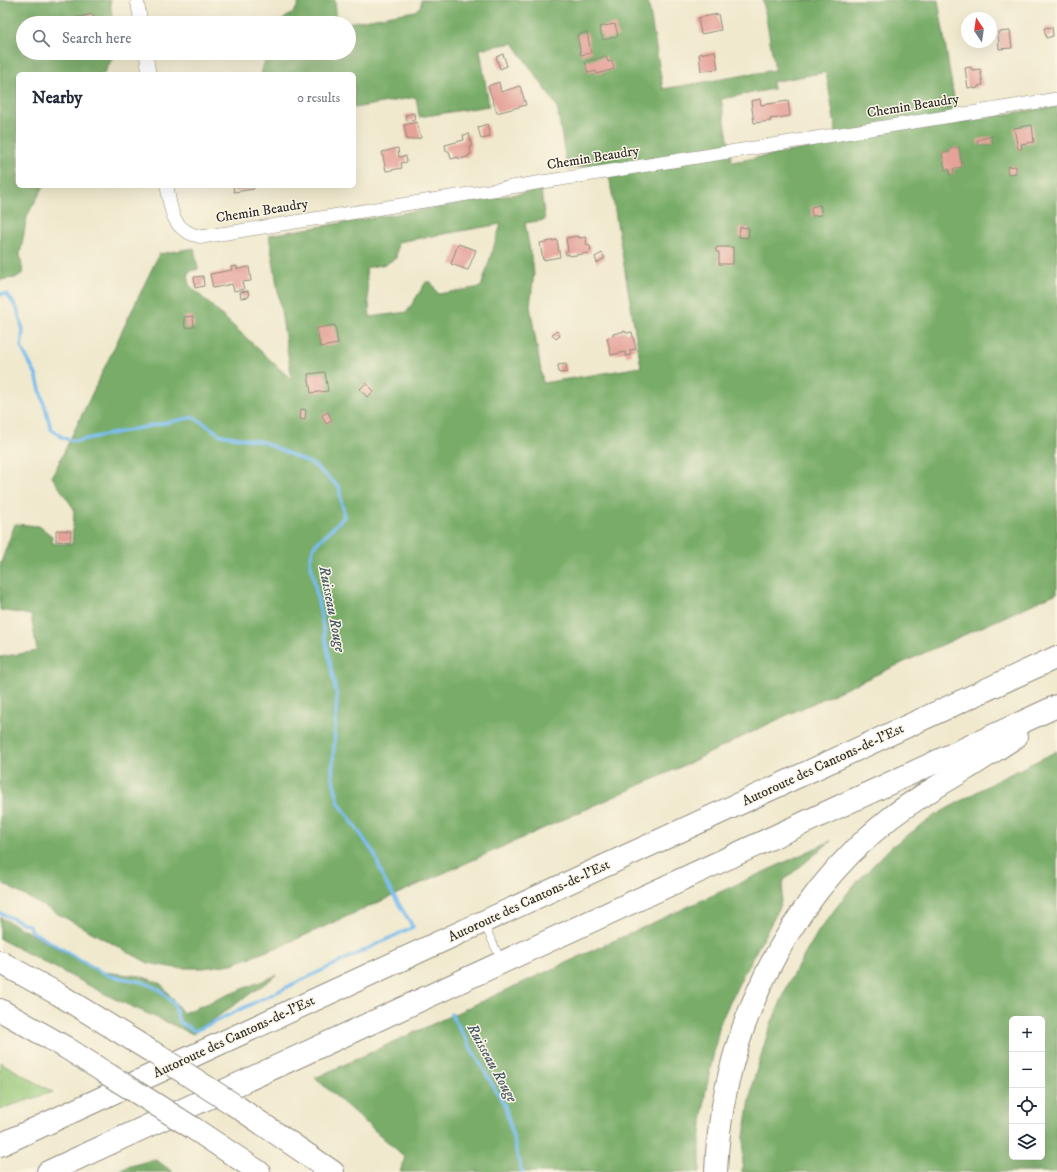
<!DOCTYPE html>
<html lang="en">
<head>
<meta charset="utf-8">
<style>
  body { margin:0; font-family:"IM FELL DW Pica",serif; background:#f2f2f3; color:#1f2937 }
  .controls { position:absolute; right:12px; bottom:12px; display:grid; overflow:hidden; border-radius:6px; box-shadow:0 4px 16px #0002 }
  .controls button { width:36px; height:36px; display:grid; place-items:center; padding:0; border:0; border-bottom:1px solid #e0e1e3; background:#fff; color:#1f2937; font:20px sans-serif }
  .compass { position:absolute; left:961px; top:12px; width:36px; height:36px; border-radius:50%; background:#fff; box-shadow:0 4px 16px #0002; rotate:347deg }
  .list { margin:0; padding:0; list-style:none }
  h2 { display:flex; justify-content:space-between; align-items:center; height:52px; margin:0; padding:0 16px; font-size:17px }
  h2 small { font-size:13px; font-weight:400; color:#747a83 }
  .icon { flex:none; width:22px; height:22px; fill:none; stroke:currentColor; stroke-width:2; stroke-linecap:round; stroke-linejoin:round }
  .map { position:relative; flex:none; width:1057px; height:1172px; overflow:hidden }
  .search { position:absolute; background:#fff; box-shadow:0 4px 16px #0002; left:16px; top:16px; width:340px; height:44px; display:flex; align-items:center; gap:10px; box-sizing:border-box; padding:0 14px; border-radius:22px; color:#747a83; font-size:15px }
  .panel { position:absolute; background:#fff; box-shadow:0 4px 16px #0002; left:16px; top:72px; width:340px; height:116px; border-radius:6px }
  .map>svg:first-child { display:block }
  .green { fill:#96c878; stroke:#607a52 }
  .forest { fill:#78ac68; stroke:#526c4a; fill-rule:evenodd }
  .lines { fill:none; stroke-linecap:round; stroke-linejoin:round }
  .stream { stroke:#79bdef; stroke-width:3.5 }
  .building { fill:#e5a299 }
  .service-casing { stroke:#8e8a7c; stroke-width:8 }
  .minor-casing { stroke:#8e8a7c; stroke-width:14 }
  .motorway-casing { stroke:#8e8a7c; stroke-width:24 }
  .service { stroke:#fff; stroke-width:7 }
  .minor { stroke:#fff; stroke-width:13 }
  .motorway { stroke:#fff; stroke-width:22 }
  .motorway-bridge-casing { stroke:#8e8a7c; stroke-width:24; stroke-linecap:butt }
  .motorway-bridge { stroke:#fff; stroke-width:22 }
  .labels { text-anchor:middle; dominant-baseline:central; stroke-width:3; stroke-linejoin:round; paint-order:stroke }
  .street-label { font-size:14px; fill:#2b2b2b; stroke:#fcf5e5 }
  .water-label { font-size:15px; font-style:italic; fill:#425766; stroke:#fcf5e5 }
</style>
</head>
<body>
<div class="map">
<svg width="1057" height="1172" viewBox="0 0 1057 1172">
  <rect width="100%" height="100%" fill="#fcf5e5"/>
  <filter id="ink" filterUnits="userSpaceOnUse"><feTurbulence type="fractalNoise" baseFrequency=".025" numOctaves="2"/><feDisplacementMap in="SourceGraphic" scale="8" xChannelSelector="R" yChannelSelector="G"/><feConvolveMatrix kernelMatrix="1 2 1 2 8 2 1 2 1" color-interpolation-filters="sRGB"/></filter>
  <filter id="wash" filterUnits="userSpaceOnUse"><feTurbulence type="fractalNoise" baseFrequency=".012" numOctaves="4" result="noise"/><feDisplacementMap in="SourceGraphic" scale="16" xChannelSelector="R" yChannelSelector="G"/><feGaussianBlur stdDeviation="0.9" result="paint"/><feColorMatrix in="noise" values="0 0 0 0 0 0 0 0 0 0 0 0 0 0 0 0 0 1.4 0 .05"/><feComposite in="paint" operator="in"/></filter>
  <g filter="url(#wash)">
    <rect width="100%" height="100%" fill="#f0e9ce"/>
    <!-- green -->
    <polygon class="green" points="0,1062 53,1092 0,1109"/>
    <!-- forest -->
    <g class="forest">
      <polygon points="0,0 110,0 113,23 23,23 23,53 115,53 104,74 18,74 18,186 44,186 27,216 20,255 23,273 15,278 0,280"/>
      <polygon points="300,0 335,0 337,23 278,23 295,11"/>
      <path d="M421,0h227l15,89 112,-19 -12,-70h175l20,122 99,-16v487l-270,122 -102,50 -404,181 -49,18 -29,4h-27l-28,-5 -143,-78 -5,-6v-222l37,-6 -6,-36 -31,-5v-45l15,-41 24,2 13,10v7l20,1 2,-35 -22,-32 107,-223 35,-6 4,21 -10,3 1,13 103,95 -23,-145 272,-45 4,30 -20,3 9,50 -4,33 13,77 98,-16 -34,-204 -40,6 -10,-63 -44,-63 -33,6 9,57 -70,11 -3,-20 -62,11v-34h-93l6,-21h82v-30h-2l68,-12 6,-6zM826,72l12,71 -106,19 -11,-63 52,-10 -1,-7zM501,224l-20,63 -43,7 -7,-12h-5l-19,30 -37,5 -4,-49 20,-4 10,-6 2,-16z"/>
      <path d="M1057,751v421h-315l2,-36 9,-54 16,-53 22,-51 28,-48 33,-43 39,-40 43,-31 60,-34zM1012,1019h30v138h-30z"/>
      <polygon points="831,841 784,880 780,907 743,975 720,1023 705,1095 700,1146 700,1172 400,1172 405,1157 315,1078"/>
      <polygon points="0,917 101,972 141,976 161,984 183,1013 277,975 193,1034 115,999 0,939"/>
      <polygon points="155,1159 173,1172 117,1172 127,1167"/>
    </g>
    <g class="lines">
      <!-- stream -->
      <g class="stream">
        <polyline points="0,294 6,294 10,298 17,309 23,330 21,347 36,375 51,429 63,438 76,441 194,417 221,435 263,442 314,465 339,487 344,517 314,546 310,560 337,698 332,776 339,803 375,855 384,880 413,927 195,1031 179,1022 174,1004 160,990 143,982 110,976 101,972 31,931 30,926 0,913"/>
        <polyline points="451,1014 505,1106 521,1169 523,1172"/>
      </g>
    </g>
    <g id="blocks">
      <!-- building -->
      <g class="building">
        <polygon points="93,14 95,23 39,23 60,18 61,21"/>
        <polygon points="718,14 721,30 701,34 698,18"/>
        <polygon points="615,24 618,36 603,40 599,27"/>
        <polygon points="1052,27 1053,36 1046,38 1044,28"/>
        <polygon points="1010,31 1012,48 999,49 998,32"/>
        <polygon points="587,32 591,53 581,55 577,35"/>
        <polygon points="715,51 718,69 701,71 699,54"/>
        <polygon points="503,54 507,66 500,69 496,57"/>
        <polygon points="606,56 608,62 612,61 614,69 597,74 596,71 588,73 585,62"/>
        <polygon points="971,67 972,70 980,69 983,85 978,86 978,88 974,89 973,87 968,88 965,68"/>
        <polygon points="499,82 501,92 520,86 526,105 497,113 488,86"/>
        <polygon points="760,99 761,105 788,101 790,116 770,119 771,121 754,123 751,101"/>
        <polygon points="414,113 415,120 407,121 405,115"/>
        <polygon points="417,122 421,138 407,140 404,125"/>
        <polygon points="487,124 490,137 481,139 478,127"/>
        <polygon points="1032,125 1034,142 1021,144 1022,149 1018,149 1014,128"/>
        <polygon points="469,134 472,147 470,147 471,154 468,155 468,157 459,159 459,157 451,159 449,151 446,151 445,145 464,140 463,135"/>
        <polygon points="992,136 993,144 981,145 981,144 978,145 977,140"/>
        <polygon points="959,147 962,167 953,169 954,174 950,175 949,169 945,170 942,153 950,152 950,149"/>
        <polygon points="398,148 399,157 406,156 407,162 401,163 402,168 386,171 382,152"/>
        <polygon points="1016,166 1016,173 1008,174 1007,167"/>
        <polygon points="233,186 253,186 254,189 234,192"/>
        <polygon points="820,205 822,215 812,216 811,207"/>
        <polygon points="740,227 749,228 748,238 739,237"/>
        <polygon points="579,236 579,238 586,237 587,245 590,246 591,251 589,253 569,256 569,254 566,255 565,252 568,251 566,238"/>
        <polygon points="557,240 560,257 543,260 540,243"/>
        <polygon points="458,244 476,250 468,270 451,264"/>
        <polygon points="719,247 733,247 733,264 719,264 719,252 716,252 716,248"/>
        <polygon points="602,253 605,258 597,263 595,257"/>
        <polygon points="237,266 237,269 249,267 251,281 242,282 244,289 234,291 232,284 213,288 210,274 232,270 231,267"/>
        <polygon points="203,276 204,286 195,288 194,277"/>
        <polygon points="248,291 249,297 241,298 240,292"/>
        <polygon points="193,316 194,327 185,328 184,317"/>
        <polygon points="335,325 338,344 320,347 317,328"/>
        <polygon points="557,331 560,336 556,339 552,334"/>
        <polygon points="625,331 626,333 632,332 636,349 630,350 631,355 626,356 625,352 611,355 607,338 613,336 613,334"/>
        <polygon points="566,364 567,372 559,373 558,365"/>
        <polygon points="325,372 328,391 311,393 308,374"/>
        <polygon points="366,383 374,391 367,397 360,389"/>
        <polygon points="301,409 306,410 305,420 300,419"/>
        <polygon points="328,412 332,421 326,424 322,415"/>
        <polygon points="56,530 71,531 70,542 56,541"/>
      </g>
    </g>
  </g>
  <g filter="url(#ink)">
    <use href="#blocks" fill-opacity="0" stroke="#8e8a7c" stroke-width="1"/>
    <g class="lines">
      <defs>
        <polyline id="service" points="484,924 501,960"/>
        <g id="minor">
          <polyline points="137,0 141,23"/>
          <polyline points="146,53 149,74"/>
          <path d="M167,186c4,26 5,45 35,51l855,-138"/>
        </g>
        <g id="motorway">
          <polyline points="0,962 58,994 154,1053"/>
          <polyline points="0,1010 65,1047 109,1075"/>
          <polyline points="236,1106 333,1172"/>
          <polyline points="193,1128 259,1172"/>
          <polyline points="0,1145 1057,657"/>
          <polyline points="48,1172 1057,706"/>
          <path d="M716,1172c5,-135 67,-268 173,-353 25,-20 52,-35 79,-51 16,-10 32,-21 48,-31"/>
        </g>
      </defs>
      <!-- service casing -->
      <use href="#service" class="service-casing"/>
      <!-- minor casing -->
      <use href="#minor" class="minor-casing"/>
      <!-- motorway casing -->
      <use href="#motorway" class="motorway-casing"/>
      <!-- service -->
      <use href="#service" class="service"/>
      <!-- minor -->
      <use href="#minor" class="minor"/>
      <!-- motorway -->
      <use href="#motorway" class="motorway"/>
      <defs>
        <g id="motorway-bridge">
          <polyline points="154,1053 236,1106"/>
          <polyline points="109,1075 193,1128"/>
        </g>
      </defs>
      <!-- motorway-bridge casing -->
      <use href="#motorway-bridge" class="motorway-bridge-casing"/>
      <!-- motorway-bridge -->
      <use href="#motorway-bridge" class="motorway-bridge"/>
    </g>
  </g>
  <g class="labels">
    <!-- street labels -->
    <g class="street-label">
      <text transform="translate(913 106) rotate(-9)">Chemin Beaudry</text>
      <text transform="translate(593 158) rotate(-9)">Chemin Beaudry</text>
      <text transform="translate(262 211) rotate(-9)">Chemin Beaudry</text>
      <text transform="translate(823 765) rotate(-25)">Autoroute des Cantons-de-l'Est</text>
      <text transform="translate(529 901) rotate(-25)">Autoroute des Cantons-de-l'Est</text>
      <text transform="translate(234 1037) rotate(-25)">Autoroute des Cantons-de-l'Est</text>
    </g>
    <!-- water labels -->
    <g class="water-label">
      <text transform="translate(332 609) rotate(79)">Ruisseau Rouge</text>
      <text transform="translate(492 1063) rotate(61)">Ruisseau Rouge</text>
    </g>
  </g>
</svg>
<div class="controls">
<button>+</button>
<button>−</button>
<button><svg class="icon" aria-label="locate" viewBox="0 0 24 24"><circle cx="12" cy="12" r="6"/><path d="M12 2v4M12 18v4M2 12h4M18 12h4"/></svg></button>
<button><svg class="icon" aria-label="layers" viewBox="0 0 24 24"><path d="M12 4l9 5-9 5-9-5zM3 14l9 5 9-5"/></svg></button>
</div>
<svg class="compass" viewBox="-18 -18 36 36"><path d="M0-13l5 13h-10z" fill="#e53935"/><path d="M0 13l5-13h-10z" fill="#747a83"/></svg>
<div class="search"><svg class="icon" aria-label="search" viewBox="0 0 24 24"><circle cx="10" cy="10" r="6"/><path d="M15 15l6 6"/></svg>Search here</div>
<section class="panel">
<h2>Nearby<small>0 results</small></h2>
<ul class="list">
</ul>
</section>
</div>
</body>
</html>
